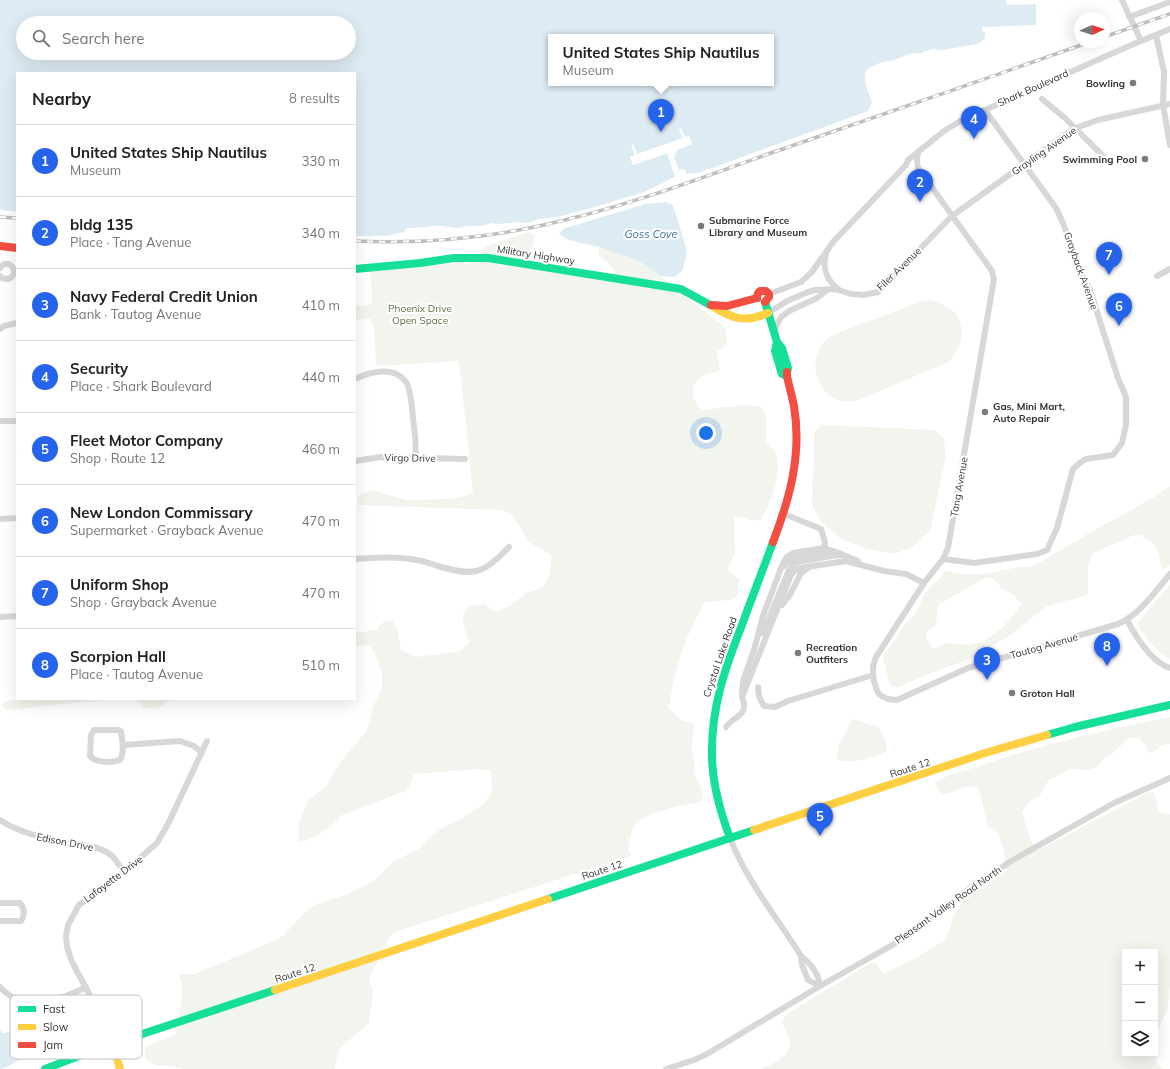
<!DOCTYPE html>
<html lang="en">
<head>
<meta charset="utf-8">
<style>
  body { margin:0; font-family:Mulish,sans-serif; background:#f6f6f6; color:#222 }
  .controls { position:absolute; right:12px; bottom:12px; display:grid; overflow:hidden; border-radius:0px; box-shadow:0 4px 16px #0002 }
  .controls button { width:36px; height:36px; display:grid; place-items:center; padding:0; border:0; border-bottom:1px solid #e0e0e0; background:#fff; color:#222; font:20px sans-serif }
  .compass { position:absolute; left:1074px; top:12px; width:36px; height:36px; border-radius:50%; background:#fff; box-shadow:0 4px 16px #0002; rotate:87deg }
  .you { position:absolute; left:706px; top:433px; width:14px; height:14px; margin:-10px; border:3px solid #fff; border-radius:50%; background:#1a73e8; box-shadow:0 0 0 6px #1a73e833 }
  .badge { display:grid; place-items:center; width:26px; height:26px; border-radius:50%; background:#2563eb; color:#fff; font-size:13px; font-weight:700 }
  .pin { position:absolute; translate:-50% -33px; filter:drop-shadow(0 1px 2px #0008) }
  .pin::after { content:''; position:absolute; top:21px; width:14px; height:12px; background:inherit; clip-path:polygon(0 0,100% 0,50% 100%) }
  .popup { position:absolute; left:548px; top:34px; width:226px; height:52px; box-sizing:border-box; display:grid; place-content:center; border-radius:0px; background:#fff; filter:drop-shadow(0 1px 3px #0005); font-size:13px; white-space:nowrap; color:#767676 }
  .popup b { font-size:15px; color:#222 }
  .popup::after { content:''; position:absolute; left:50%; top:100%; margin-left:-8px; border:8px solid transparent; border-top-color:#fff }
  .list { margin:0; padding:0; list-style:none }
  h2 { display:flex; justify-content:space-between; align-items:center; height:52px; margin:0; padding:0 16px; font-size:17px }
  h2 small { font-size:13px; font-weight:400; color:#767676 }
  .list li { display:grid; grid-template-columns:26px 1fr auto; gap:12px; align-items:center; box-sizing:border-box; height:72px; padding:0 16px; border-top:1px solid #e0e0e0 }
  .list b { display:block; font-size:15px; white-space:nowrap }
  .list p { margin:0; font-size:13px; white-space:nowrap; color:#767676 }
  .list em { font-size:13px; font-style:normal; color:#767676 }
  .icon { flex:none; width:22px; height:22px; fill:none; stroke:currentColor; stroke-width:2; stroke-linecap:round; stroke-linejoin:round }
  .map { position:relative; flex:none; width:1170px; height:1069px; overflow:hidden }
  .search { position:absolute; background:#fff; box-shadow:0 4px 16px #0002; left:16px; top:16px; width:340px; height:44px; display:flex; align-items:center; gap:10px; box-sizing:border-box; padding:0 14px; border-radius:22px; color:#767676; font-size:15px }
  .panel { position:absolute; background:#fff; box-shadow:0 4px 16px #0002; left:16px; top:72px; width:340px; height:628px; border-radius:0px }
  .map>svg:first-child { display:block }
  .green { fill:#f1f5ed; fill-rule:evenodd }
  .water { fill:#ddebf3; fill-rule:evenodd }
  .pier { fill:#fff }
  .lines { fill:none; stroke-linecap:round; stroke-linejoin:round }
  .street { stroke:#d7d7d7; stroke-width:6 }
  .fast { stroke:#16e098; stroke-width:8 }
  .slow { stroke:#ffcf43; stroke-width:8 }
  .jam { stroke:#f24e42; stroke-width:8 }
  .rail-casing { stroke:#bebebe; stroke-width:3.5 }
  .rail { stroke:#fff; stroke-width:2; stroke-dasharray:6; stroke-linecap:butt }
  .poi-dot { fill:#7a7a7a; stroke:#fff; stroke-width:1.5 }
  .labels { text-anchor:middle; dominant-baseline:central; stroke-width:4; stroke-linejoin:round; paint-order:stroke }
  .poi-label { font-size:10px; font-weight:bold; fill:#333; stroke:#fff; text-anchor:start }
  .street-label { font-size:10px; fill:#333; stroke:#fff }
  .park-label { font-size:10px; fill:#56703f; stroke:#fff }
  .water-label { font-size:11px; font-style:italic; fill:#3f7597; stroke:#fff }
  .key { fill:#fff; stroke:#c2c2c2; stroke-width:1 }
  .key-label { font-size:11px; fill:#333 }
</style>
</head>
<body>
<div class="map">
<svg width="1170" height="1069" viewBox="0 0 1170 1069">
  <rect width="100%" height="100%" fill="#fff"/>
  <!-- green -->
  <g class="green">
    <path d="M528,232l7,3 -6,23 10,11 69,11 8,-7 -8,-11 -10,-7 1,-8 40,14 22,15 29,24 32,25 4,5 1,12 -4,7 -6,1 3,21c-6,2 -13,2 -18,5 -13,8 -11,27 1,34l41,-5 17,2 5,10v24c4,5 10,9 11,16 4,16 -7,51 -17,63 -10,2 -16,-3 -26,-3l1,35 -7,17 6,7 6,3 -3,18 -7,3 -25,2c-19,30 -32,72 -36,107l12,11 14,4 -4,24 1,2 3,19 -2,4c6,9 12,18 8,29 -15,2 -54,10 -65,21 -4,4 -7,20 -8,27l3,6 -236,76 -6,6 -20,40 4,14 -4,31 -29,25 -3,9 -2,12h-151c-14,-5 -24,0 -36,-8 -5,-5 -4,-8 -2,-15l29,-11c3,-19 11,-42 4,-60l15,-1 71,-29 18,-9 25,-27 9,-5 28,-9 29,-14 20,-20 23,-11 12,-12 16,-12 16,-7 23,-15 7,-11 1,-4 -1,-18 -12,-2 -65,5 -3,10 -6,7 -63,24 -12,12 -8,5 -17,9 -7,1 1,-18 9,-24 17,-12 14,-24 28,-34 7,-26 8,-16v-15l-5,-14 -7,-14 -15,1v-13l22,-3 4,-6 7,-4 6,1 4,11 3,18 14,7 43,-5 11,-9c-2,-10 -12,-28 -1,-36 4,-2 12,-2 16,-3l11,8c16,-5 18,-9 30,-18 4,-3 10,-4 15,-6 11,-6 11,-22 11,-32l-7,-6 -16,-8 -6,-12 -12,-16 -7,-4 -144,-5 -1,-7 4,-4 11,-4 33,10 43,-1 19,-4 5,-3 -14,-131 -83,5 -2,-41 -4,-7 -15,2v-14l15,-1 2,-3 -1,-31 87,-8 11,1 18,-18z"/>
    <path d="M930,300c8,3 19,6 25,13 13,17 6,37 -8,50l-92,38c-7,0 -15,1 -21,-3 -20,-11 -25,-40 -9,-57 3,-3 7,-5 10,-7l87,-33z"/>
    <polygon points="821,425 935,430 944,439 946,456 930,531 911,548 893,554 867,549 840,538 821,521 812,506 814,433"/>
    <path d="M1170,486v78l-4,5h-4c-3,-7 -2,-15 -6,-22 -4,-6 -10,-7 -15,-12h-7l-34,15 -8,4 -4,13v28l-41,11 -42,33 -12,6 -13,10 -64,24 -16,8h-6l-5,-4 -6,-25 1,-4 14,-18 4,-8 14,-15 8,-18 6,-8 10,-9 5,-7h4l6,2 10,1h19l30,-6 20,-2 54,-32 65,-36zM990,577l4,2 8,10 11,5 8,10 -3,6 -16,18 -19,14 -14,3 -23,-2 -10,5 -4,1 -6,-13 1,-4 9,-7 2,-20 47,-27z"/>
    <path d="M1170,585v74c-15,-9 -25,-21 -33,-36z"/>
    <polygon points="26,699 109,699 9,710 4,708 2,705 7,701"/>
    <polygon points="134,699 172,699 157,709 144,708 138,701"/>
    <path d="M1170,717v27l-7,1 -12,8 -2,-1 -8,-13 -4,-2 -8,1 -16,15 -10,6 -5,7 -4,2 -8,2 -16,-1 -22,12 -8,14 -11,7 -7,10c1,6 3,10 5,16 3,7 4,14 8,22h4l110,-58h4c8,11 -2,22 17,22v171l-3,25 -10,23 -1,28 1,4 7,4h-404c13,-5 34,-13 29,-31 -2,-6 -6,-11 -7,-17l5,-7 85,-52 4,1 7,10 4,-1 27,-13 29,-18 5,-7 5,-17 9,-15 39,-27 5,-6c0,-7 -4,-30 -8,-35 -3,-3 -7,-4 -10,-8l-9,-37c-12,-10 -28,9 -37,4 -3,-1 -6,-8 -8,-10 11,-8 33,-13 46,-17 62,-22 125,-36 190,-49zM1125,952h30v102h-30z"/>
    <path d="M853,719l26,8 8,18 -1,6c-10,6 -41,15 -50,7l3,-14 5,-7 7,-17z"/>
  </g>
  <!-- water -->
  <g class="water">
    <path d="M0,0h1006l1,5 29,-1v21l-54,2v4l3,1v6l-7,6 -36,6 -10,-1 -11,4 -11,1 -16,6 -12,2 -9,4 -7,4c-3,15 2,20 6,32l-4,9 -170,62 -12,1 -2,-5 -5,2 -5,-14 3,-7 15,-6 -3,-8 -4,2 -4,-10 -2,1 4,9 -46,17 -4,-10 2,10 -5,2 3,8 34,-12 8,24 -31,15 -53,16 -33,9 -20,2 -6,3 -8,1 -6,-1 -19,2 -8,-1c-6,3 -14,3 -21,3 -5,0 -8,2 -13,2 -8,0 -16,-3 -25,-2 -8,1 -16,2 -25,2l-3,4 -17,4h-32v-163h-338v138h-11l-6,-2zM23,23h326v30h-326zM551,37h220v46h-220z"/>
    <polygon points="665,202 673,205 687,251 683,270 674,277 661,276 639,261 599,247 569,240 559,234 563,229 645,204"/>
    <path d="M25,1024l8,28 -28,16 -5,1v-39l3,3c9,0 14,-8 22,-9z"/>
  </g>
  <!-- pier -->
  <polygon class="pier" points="681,128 685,137 689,136 692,144 677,150 674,157 679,170 684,169 686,175 684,175 683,171 677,172 672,156 676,148 690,143 688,139 632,158 634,163 668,151 677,176 677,178 667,153 633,165 630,157 635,155 631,145 633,144 637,154 683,138 679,129"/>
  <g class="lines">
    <!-- street -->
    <g class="street">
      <polyline points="1122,0 1141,41"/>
      <polyline points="1129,17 1170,2"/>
      <polyline points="1156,35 1164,72 1163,105 1170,145"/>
      <polyline points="1042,99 1065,118 1107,160"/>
      <path d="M826,254c-4,14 1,27 13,36"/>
      <path d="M0,268l4,-4h5c7,5 7,12 -1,15l-6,-1 -2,-2"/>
      <polyline points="1157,276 1170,269"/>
      <polyline points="769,294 801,282 812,272 833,242 906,165 908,160 944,131 962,120 985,110 1129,46 1170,29"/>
      <polyline points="768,313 787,301 808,292 815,290 836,289 851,294 864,295 878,292 952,216 1073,129 1098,120 1170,104"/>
      <polyline points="0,329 4,326 17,323"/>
      <polyline points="774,331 781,317 789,311 817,298 827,290"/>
      <path d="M355,379c15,-7 39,-14 51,3 5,8 6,26 7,36 2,13 3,26 3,39"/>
      <polyline points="0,421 17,421"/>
      <polyline points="355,461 381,457 465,459"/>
      <polyline points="784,514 821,529 825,542 824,548"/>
      <polyline points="0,519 17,518"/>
      <path d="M355,559c21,-1 41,-3 62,1 7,1 14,4 21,6 36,11 45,8 71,-19"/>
      <polyline points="943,559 974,563 1037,554 1047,550 1057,528 1073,469 1081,462 1086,459 1113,455 1122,443 1126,425 1126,397 1118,378 1090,290 1083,277 1063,223 1056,208 985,110"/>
      <path d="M784,566c11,-12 32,-13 48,-15"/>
      <polyline points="782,605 790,595 801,573 808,568"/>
      <polyline points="0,617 17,616"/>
      <path d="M1127,620c9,17 24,42 43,48"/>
      <polyline points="763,633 789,570 797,562 837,555 846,556 858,561"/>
      <path d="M873,675c3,18 5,24 24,25l71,-32 150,-44c22,-10 37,-32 52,-50"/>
      <polyline points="758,687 759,697 764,706 775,707 788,701 873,675 873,666 876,657 924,583 943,559 948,548 994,279 992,271 918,168 917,160 918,152"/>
      <polyline points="742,694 743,681 754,650 763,616 781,568 786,558 793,553 824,548 842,554"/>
      <path d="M726,727c7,-11 24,-11 16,-30l49,-122 2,-3 7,-4 46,-7 38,10 22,3 18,9"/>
      <path d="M94,730h24l3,1c1,9 4,20 -1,29 -8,3 -24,3 -30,-4l1,-21z"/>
      <polyline points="123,745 180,741 194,746 201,752"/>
      <path d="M0,820c21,14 45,18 70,23 14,2 29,3 41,12 5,4 9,12 13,17"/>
      <path d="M730,838c17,44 47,79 71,118 10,8 18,17 19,30"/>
      <path d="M0,903h20c5,6 5,12 1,18h-21"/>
      <polyline points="801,956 802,965 808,980 820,986"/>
      <path d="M0,987c23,26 59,14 86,0"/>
      <polyline points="113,1044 108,1029 72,962 67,947 66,936 68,925 79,905 124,872 157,843 169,822 207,741"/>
      <polyline points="666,1069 694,1060 707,1054 820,986 903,939 973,886 1013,860 1114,803 1170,778"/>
    </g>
    <!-- fast -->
    <g class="fast">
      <polyline points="355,269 420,263 454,258 488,258 681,289 712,306"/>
      <polyline points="765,302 777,342 782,348 788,368 787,372"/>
      <polyline points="777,342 775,351 782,374 787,376"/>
      <polyline points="1047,735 1075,727 1170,705"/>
      <path d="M730,838c-10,-27 -18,-54 -18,-83 -1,-47 13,-87 30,-130 10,-28 21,-55 31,-83"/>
      <polyline points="548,899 754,830"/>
      <polyline points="45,1069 97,1049 275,990"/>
    </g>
    <!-- slow -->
    <g class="slow">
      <path d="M712,306c21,13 33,17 56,7"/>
      <polyline points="754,830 985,753 1047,735"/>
      <polyline points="275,990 548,899"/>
      <polyline points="113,1044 120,1069"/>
    </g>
    <!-- jam -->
    <g class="jam">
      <polyline points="0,246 17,248"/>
      <polyline points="757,298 758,293 760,291 766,291 769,294 769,297 765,302"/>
      <polyline points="711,305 727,306 757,298"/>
      <path d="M773,542c17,-44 29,-88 21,-136 -2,-10 -5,-20 -7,-30v-4"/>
    </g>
    <defs>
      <g id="rail">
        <polyline points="1104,37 1170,14"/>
        <polyline points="0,217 17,218"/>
        <path d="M355,241c71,3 145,-4 214,-22 70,-17 137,-43 205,-67 105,-36 211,-73 316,-110"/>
      </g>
    </defs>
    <!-- rail casing -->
    <use href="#rail" class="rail-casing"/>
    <!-- rail -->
    <use href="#rail" class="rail"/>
  </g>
  <!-- markers -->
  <g class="poi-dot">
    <circle cx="1133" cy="83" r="4"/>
    <circle cx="1145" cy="159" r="4"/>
    <circle cx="701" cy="226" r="4"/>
    <circle cx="985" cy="412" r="4"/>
    <circle cx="798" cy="653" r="4"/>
    <circle cx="1012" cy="693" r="4"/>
  </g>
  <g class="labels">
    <!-- poi labels -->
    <g class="poi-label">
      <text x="1125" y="83" text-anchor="end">Bowling</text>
      <text x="1137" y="159" text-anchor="end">Swimming Pool</text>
      <text x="709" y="220">Submarine Force<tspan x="709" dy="12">Library and Museum</tspan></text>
      <text x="993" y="406">Gas, Mini Mart,<tspan x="993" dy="12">Auto Repair</tspan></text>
      <text x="806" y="647">Recreation<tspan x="806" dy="12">Outfiters</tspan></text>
      <text x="1020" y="693">Groton Hall</text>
    </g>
    <!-- street labels -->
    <g class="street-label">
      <text transform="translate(1033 88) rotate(-24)">Shark Boulevard</text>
      <text transform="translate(1044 151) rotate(-35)">Grayling Avenue</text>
      <text transform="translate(536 255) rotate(9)">Military Highway</text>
      <text transform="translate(899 269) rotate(-44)">Filer Avenue</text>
      <text transform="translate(1081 271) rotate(70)">Grayback Avenue</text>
      <text transform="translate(410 458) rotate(1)">Virgo Drive</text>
      <text transform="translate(959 487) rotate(-80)">Tang Avenue</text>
      <text transform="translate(1044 646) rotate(-16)">Tautog Avenue</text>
      <text transform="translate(720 657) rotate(-71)">Crystal Lake Road</text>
      <text transform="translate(910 768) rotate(-18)">Route 12</text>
      <text transform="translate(65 842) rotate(11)">Edison Drive</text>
      <text transform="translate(602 870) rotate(-18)">Route 12</text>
      <text transform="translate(113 879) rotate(-37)">Lafayette Drive</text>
      <text transform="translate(948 905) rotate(-35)">Pleasant Valley Road North</text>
      <text transform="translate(295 973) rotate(-18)">Route 12</text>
    </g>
    <!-- park labels -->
    <g class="park-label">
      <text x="420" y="308">Phoenix Drive<tspan x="420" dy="12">Open Space</tspan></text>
    </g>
    <!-- water labels -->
    <g class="water-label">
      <text x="651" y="234">Goss Cove</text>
    </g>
  </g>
  <!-- legend -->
  <rect x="10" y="995" width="132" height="64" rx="6" class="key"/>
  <rect x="18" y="1006" width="18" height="6" fill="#16e098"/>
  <rect x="18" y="1024" width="18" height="6" fill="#ffcf43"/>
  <rect x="18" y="1042" width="18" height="6" fill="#f24e42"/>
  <g class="key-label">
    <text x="43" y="1013">Fast</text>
    <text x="43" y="1031">Slow</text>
    <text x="43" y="1049">Jam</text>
  </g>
</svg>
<div class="controls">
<button>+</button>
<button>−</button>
<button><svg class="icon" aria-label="layers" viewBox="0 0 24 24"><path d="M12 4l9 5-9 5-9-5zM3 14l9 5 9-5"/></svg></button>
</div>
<svg class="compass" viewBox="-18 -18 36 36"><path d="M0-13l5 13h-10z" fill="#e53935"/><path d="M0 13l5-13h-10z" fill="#767676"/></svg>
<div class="you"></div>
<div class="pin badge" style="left:661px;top:132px">1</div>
<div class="popup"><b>United States Ship Nautilus</b>Museum</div>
<div class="pin badge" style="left:920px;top:202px">2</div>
<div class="pin badge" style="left:987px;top:680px">3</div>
<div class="pin badge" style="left:974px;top:139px">4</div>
<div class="pin badge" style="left:820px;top:836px">5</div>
<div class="pin badge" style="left:1119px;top:326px">6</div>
<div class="pin badge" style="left:1109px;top:275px">7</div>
<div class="pin badge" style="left:1107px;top:666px">8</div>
<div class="search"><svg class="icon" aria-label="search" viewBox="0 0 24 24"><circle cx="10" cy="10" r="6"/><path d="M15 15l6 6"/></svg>Search here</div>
<section class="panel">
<h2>Nearby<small>8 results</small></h2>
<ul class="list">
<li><span class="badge">1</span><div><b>United States Ship Nautilus</b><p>Museum</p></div><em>330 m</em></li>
<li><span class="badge">2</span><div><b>bldg 135</b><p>Place · Tang Avenue</p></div><em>340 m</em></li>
<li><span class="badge">3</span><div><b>Navy Federal Credit Union</b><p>Bank · Tautog Avenue</p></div><em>410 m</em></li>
<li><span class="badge">4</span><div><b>Security</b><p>Place · Shark Boulevard</p></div><em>440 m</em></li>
<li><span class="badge">5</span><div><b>Fleet Motor Company</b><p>Shop · Route 12</p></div><em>460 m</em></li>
<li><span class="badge">6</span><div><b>New London Commissary</b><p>Supermarket · Grayback Avenue</p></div><em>470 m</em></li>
<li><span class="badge">7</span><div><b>Uniform Shop</b><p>Shop · Grayback Avenue</p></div><em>470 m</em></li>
<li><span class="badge">8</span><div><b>Scorpion Hall</b><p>Place · Tautog Avenue</p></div><em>510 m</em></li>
</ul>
</section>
</div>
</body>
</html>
